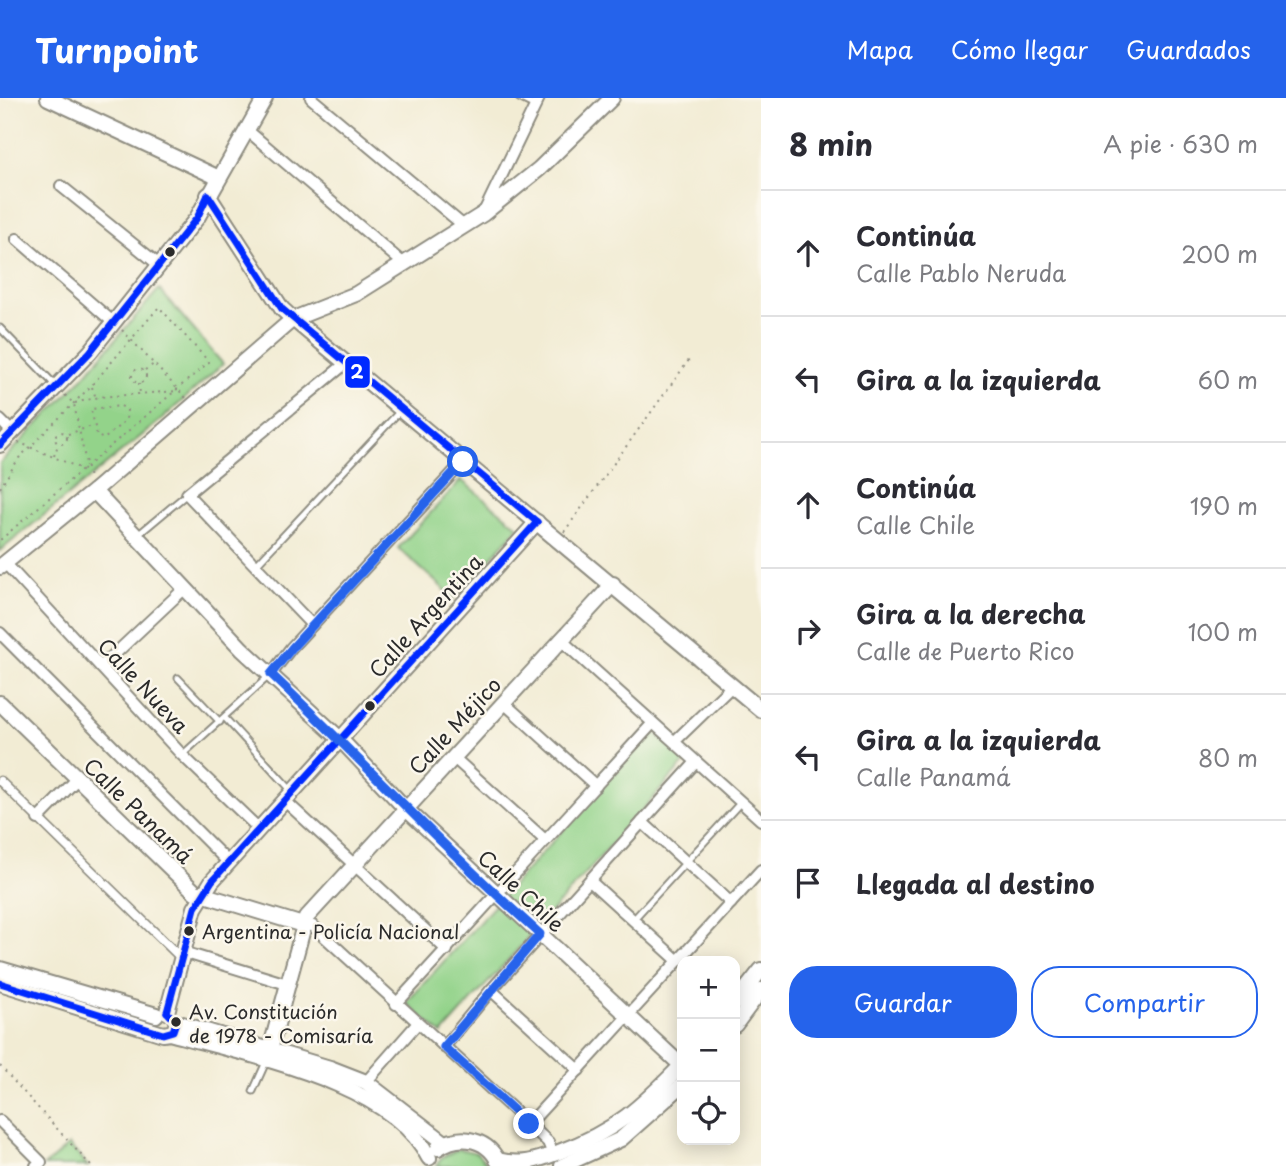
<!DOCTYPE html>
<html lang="es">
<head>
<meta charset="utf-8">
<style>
  body { margin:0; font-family:"Playpen Sans",sans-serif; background:#f2f2f3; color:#2b2b33 }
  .controls { position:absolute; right:21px; bottom:21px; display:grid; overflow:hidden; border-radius:14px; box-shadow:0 4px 18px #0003 }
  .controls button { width:63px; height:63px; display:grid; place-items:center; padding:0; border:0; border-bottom:2px solid #e1e1e2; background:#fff; color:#2b2b33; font:35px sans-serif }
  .stop { position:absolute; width:21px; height:21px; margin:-16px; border:5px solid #2563eb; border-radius:50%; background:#fff }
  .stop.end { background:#2563eb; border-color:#fff; box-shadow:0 2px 7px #0008 }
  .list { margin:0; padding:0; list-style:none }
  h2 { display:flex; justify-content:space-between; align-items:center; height:91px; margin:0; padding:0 28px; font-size:30px }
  h2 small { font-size:23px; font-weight:400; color:#7c7c81 }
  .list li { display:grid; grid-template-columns:46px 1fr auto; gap:21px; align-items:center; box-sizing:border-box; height:126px; padding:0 28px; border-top:2px solid #e1e1e2 }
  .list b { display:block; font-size:26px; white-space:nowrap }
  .list p { margin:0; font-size:23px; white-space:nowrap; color:#7c7c81 }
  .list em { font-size:23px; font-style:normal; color:#7c7c81 }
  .actions { display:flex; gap:14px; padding:21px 28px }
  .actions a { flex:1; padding:16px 0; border:2px solid #2563eb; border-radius:28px; text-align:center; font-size:24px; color:#2563eb }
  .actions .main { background:#2563eb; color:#fff }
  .icon { flex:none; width:38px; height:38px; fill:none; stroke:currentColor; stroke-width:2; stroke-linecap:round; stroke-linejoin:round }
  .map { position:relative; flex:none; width:761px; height:1068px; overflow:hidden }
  header { display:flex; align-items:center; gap:42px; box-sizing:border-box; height:98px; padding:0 35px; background:#2563eb; color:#fff }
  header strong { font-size:33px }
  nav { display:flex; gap:38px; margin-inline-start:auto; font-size:24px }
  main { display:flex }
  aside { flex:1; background:#fff }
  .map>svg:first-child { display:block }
  .green { fill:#93d38a; stroke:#5f7f5a; stroke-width:2 }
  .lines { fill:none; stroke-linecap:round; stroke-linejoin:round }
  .service-casing { stroke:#8e8c80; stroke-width:9 }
  .pedestrian-casing { stroke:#8e8c80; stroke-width:11 }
  .minor-casing { stroke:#8e8c80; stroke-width:14 }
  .tertiary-casing { stroke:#8e8c80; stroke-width:18 }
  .path { stroke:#8e8c80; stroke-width:2; stroke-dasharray:2 5; stroke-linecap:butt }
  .service { stroke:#fff; stroke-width:5 }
  .pedestrian { stroke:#fff; stroke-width:8 }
  .minor { stroke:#fff; stroke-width:10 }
  .tertiary { stroke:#fff; stroke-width:14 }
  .bus-1-casing { stroke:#fbf7ec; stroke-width:12 }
  .bus-1 { stroke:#002aff; stroke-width:7 }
  .route { stroke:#2563eb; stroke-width:9 }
  .bus-dot { fill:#2b2b2b; stroke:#fbf7ec; stroke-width:2.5 }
  .labels { text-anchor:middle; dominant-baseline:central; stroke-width:5; stroke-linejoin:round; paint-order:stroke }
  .bus-label { font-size:19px; fill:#2b2b2b; stroke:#fbf7ec; text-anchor:start }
  .street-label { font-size:21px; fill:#2b2b2b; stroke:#fbf7ec }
  .line-badge { stroke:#fbf7ec; stroke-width:2.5 }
  .badge-label { font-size:19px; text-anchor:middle; font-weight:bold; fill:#fff }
</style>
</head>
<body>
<header>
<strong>Turnpoint</strong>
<nav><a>Mapa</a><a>Cómo llegar</a><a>Guardados</a></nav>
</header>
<main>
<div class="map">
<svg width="761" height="1068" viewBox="0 0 761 1068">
  <rect width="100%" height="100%" fill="#fbf7ec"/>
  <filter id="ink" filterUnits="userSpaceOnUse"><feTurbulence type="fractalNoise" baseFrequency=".0143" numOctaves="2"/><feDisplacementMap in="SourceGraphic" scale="14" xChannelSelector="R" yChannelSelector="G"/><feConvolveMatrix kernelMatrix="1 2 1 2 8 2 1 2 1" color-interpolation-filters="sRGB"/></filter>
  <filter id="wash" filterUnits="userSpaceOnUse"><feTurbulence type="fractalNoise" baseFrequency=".00686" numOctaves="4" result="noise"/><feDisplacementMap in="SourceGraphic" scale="28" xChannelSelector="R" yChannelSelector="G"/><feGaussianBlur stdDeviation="1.57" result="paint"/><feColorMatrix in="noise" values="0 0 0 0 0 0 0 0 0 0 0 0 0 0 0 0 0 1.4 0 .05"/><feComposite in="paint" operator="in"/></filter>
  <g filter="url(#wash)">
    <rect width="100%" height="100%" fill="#f2ecd4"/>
    <!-- green -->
    <g class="green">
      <polygon points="159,191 223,266 162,321 0,453 0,365 79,284"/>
      <polygon points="461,382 519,429 454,500 398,450"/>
      <polygon points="653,633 687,662 442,936 406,905"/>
      <polygon points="69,1047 88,1068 44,1068"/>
      <polygon points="459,1051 477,1055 489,1068 436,1068 442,1059"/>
    </g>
  </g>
  <g filter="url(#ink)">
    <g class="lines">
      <defs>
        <g id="service">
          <polyline points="519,0 535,8"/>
          <polyline points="0,230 56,288"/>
          <polyline points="139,436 187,396"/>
          <polyline points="256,467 400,313"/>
          <polyline points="178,580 220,624"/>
          <polyline points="225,620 291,692"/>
          <polyline points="182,657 268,579"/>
          <polyline points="633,822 741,704"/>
          <polyline points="253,993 266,964"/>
        </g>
        <polyline id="pedestrian" points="0,683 181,860"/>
        <g id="minor">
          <polyline points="311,0 464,128"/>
          <polyline points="247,32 404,166"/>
          <polyline points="61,88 159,167"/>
          <polyline points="484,114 539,0"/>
          <polyline points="17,141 114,225"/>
          <polyline points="0,322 12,334"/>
          <polyline points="5,465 182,657 259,731"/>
          <polyline points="312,527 187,396 345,266"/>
          <polyline points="0,535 228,764"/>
          <polyline points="560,541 761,722"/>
          <polyline points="101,569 185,490"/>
          <polyline points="271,576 291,550 463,364"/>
          <polyline points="504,605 596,688"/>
          <polyline points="675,643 733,587"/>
          <polyline points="453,659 545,742"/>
          <polyline points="285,703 447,852"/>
          <polyline points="38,721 77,681"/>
          <polyline points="642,724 731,805"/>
          <polyline points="590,783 676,861"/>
          <polyline points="303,827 313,828 529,1026 548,1044 553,1056"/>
          <polyline points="183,854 287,886"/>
          <polyline points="491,892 579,972"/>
          <polyline points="396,906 652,626"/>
          <polyline points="444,949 491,892 696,664"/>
          <polyline points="366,984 417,926"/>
          <polyline points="0,1023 41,1064 36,1068"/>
          <polyline points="529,1026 761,772"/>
        </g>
        <g id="tertiary">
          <polyline points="48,0 219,80"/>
          <polyline points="208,97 282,211 293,221 761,612"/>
          <polyline points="0,347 90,254 197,120 265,0"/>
          <polyline points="94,393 242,551 340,641 406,711 682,968"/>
          <polyline points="0,469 94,393 293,221 356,196 483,116 539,71 612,0"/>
          <polyline points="0,605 195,794 303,827"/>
          <polyline points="0,871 156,917"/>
          <path d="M0,885l163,51 7,-1c76,22 222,48 259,125"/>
          <polyline points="735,905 761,872"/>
          <polyline points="167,914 195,810 212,783 537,424"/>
          <polyline points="176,924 330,970 366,984 445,1045"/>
          <polyline points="735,927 761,892"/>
          <polyline points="270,952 306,820 613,486"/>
          <path d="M438,1050c23,-16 52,-9 62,18"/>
          <path d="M497,1062c24,6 39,1 62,-8 57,-21 82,-45 123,-87"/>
          <polyline points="562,1068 621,1041 682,987"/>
        </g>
      </defs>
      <!-- service casing -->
      <use href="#service" class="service-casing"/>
      <!-- pedestrian casing -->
      <use href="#pedestrian" class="pedestrian-casing"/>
      <!-- minor casing -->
      <use href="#minor" class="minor-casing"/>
      <!-- tertiary casing -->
      <use href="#tertiary" class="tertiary-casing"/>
      <!-- path -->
      <g class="path">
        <polyline points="122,232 186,300"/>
        <circle cx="139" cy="278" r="7"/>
        <polyline points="145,272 154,266"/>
        <polyline points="139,285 140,296"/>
        <polyline points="92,289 96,300"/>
        <polyline points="65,297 74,306 89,381"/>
        <polyline points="75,305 99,299 177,293"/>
        <polygon points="121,308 127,312 126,322 104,341 97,338 91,311"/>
        <circle cx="61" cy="340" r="6"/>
        <polyline points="68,336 92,328"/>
        <polyline points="18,344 84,372"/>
        <polyline points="54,358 58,347"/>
        <polyline points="0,390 19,360 91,288 159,209 209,264 0,442"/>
        <polyline points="564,434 689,262"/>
        <polyline points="0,968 91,1068"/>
      </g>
      <!-- service -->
      <use href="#service" class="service"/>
      <!-- pedestrian -->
      <use href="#pedestrian" class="pedestrian"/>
      <!-- minor -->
      <use href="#minor" class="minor"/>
      <!-- tertiary -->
      <use href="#tertiary" class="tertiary"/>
      <defs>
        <g id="bus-1">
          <polyline points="208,97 282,211 537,424"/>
          <polyline points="0,347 90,254 197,120 208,97"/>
          <polyline points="0,885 163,936 173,933 176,924 167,914"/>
          <polyline points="167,914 195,810 212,783 537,424"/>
        </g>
      </defs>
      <!-- bus-1 casing -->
      <use href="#bus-1" class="bus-1-casing"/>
      <!-- bus-1 -->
      <use href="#bus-1" class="bus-1"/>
    </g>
  </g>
  <g class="lines" filter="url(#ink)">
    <!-- route -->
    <path class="route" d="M463,364l-171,186 -21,26c91,86 175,177 269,260l-96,113 85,77"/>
  </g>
  <!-- markers -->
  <g class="bus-dot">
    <circle cx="170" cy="154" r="6"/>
    <circle cx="370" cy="608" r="6"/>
    <circle cx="189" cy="833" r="6"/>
    <circle cx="176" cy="924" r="6"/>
  </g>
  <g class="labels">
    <!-- bus labels -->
    <g class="bus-label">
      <text x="202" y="833">Argentina - Policía Nacional</text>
      <text x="189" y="913">Av. Constitución<tspan x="189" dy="24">de 1978 - Comisaría</tspan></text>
    </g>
    <!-- street labels -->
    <g class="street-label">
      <text transform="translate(425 517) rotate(-48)">Calle Argentina</text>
      <text transform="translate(144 587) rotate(47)">Calle Nueva</text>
      <text transform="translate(454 627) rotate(-47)">Calle Méjico</text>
      <text transform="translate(139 712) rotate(44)">Calle Panamá</text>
      <text transform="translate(522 792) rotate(43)">Calle Chile</text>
    </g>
  </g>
  <rect class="line-badge" x="344" y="257" width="27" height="34" rx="7" fill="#002aff"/>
  <g class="badge-label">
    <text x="357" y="281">2</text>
  </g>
</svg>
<div class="controls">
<button>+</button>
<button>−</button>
<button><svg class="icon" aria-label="locate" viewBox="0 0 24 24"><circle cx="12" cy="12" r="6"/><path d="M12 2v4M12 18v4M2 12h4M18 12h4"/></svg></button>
</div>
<div class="stop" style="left:463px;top:364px"></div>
<div class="stop end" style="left:529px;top:1026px"></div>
</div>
<aside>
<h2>8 min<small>A pie · 630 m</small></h2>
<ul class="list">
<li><svg class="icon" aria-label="ahead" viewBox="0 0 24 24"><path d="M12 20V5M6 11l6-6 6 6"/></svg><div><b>Continúa</b><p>Calle Pablo Neruda</p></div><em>200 m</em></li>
<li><svg class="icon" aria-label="left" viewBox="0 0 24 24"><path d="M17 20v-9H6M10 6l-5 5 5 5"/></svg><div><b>Gira a la izquierda</b></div><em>60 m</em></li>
<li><svg class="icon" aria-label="ahead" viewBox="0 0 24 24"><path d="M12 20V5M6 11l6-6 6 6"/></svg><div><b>Continúa</b><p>Calle Chile</p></div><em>190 m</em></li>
<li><svg class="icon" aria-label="right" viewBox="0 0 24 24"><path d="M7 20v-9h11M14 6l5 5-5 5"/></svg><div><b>Gira a la derecha</b><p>Calle de Puerto Rico</p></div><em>100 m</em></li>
<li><svg class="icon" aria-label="left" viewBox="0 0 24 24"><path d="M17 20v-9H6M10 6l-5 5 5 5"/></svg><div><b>Gira a la izquierda</b><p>Calle Panamá</p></div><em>80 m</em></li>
<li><svg class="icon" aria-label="arrive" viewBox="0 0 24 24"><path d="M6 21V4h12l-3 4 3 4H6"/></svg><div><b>Llegada al destino</b></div></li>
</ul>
<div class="actions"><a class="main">Guardar</a><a>Compartir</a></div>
</aside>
</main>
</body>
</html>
